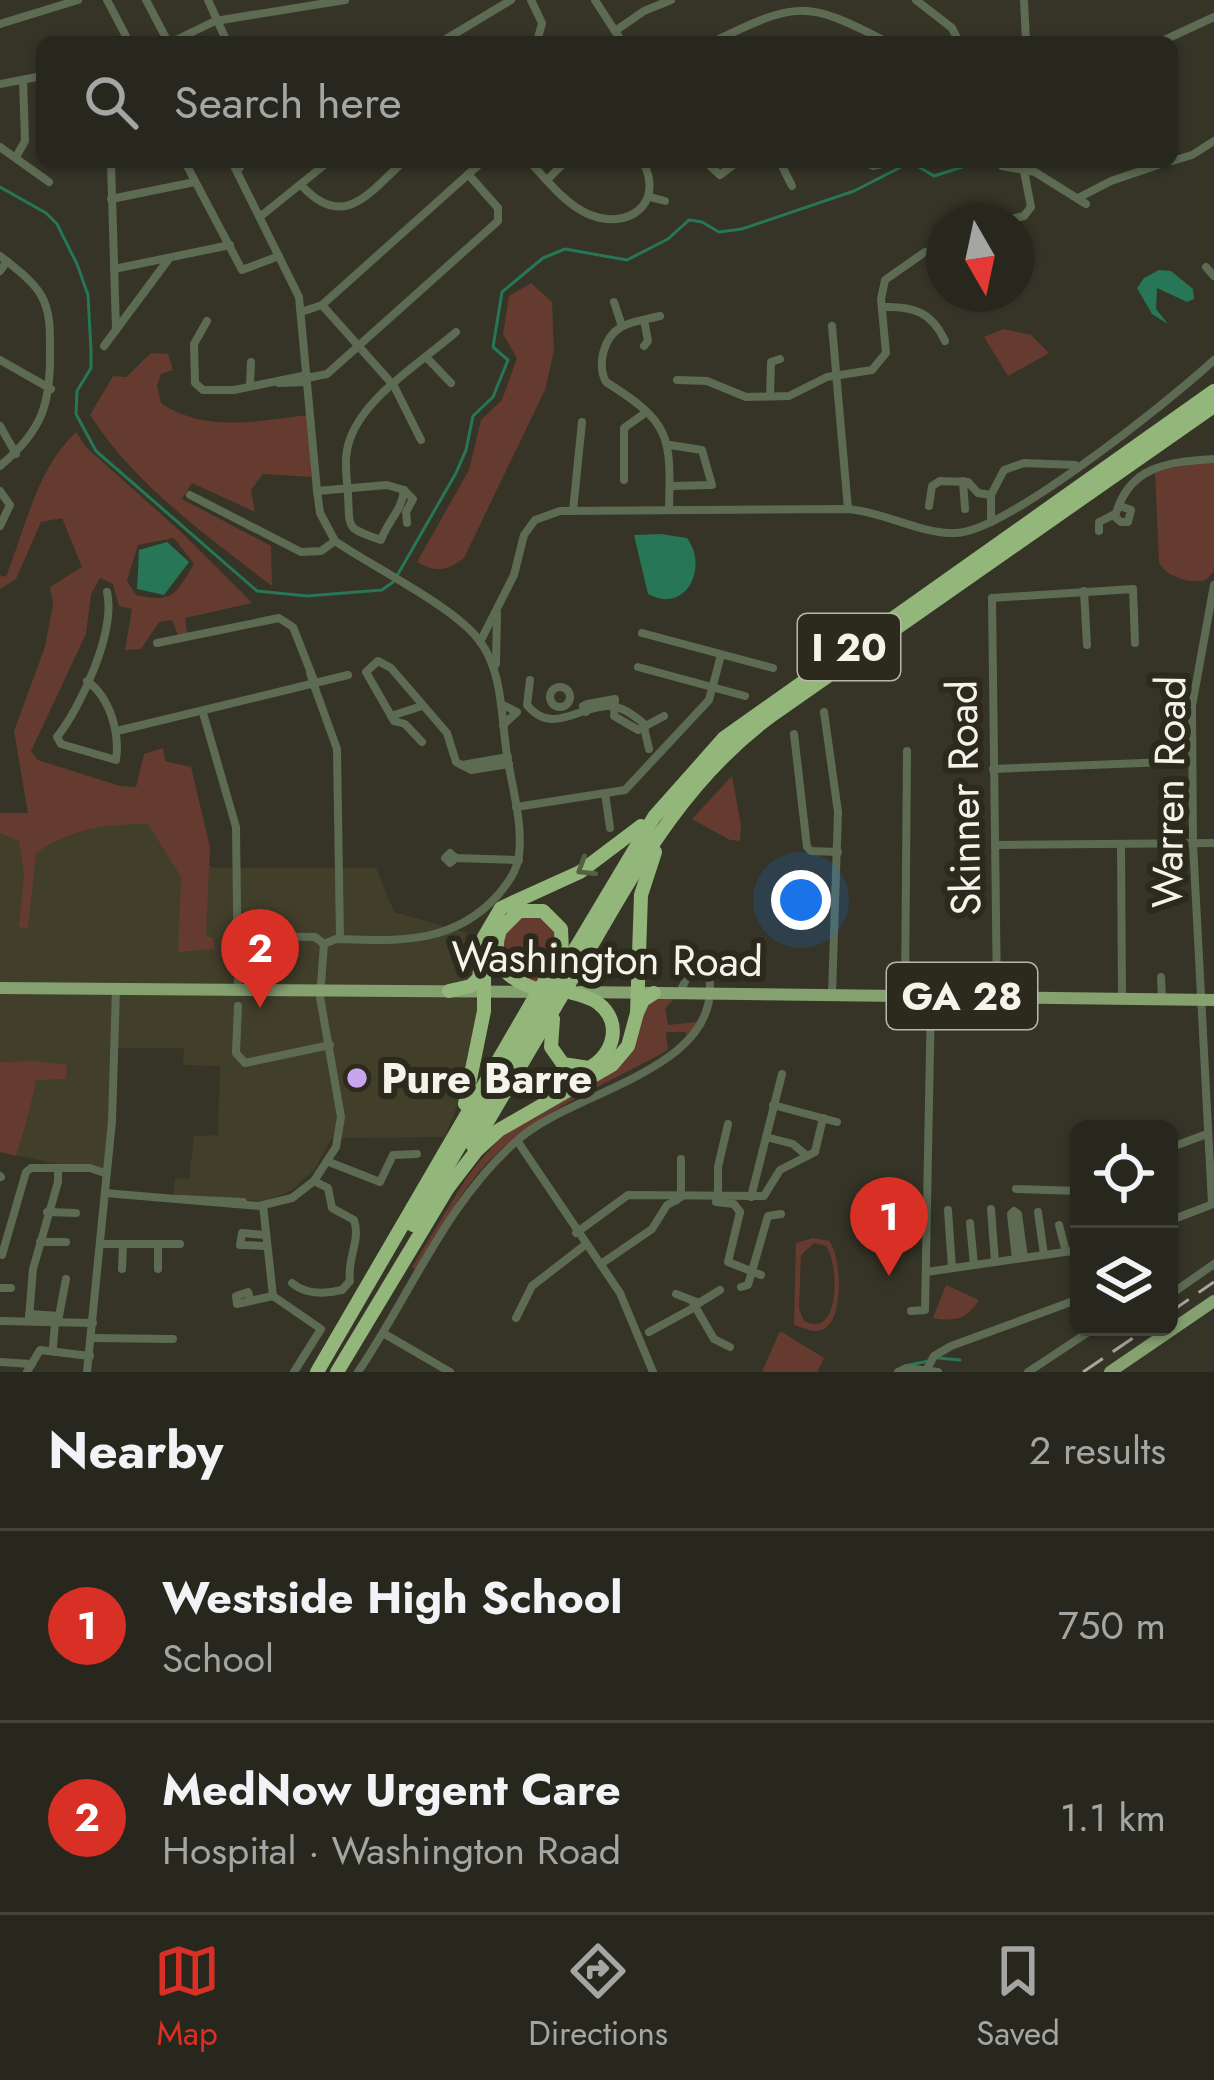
<!DOCTYPE html>
<html lang="en">
<head>
<meta charset="utf-8">
<style>
  body { margin:0; font-family:Jost,sans-serif; background:#302f26; color:#f1f3f6 }
  .controls { position:absolute; right:36px; bottom:36px; display:grid; overflow:hidden; border-radius:18px; box-shadow:0 3px 9px #0004 }
  .controls button { width:108px; height:108px; display:grid; place-items:center; padding:0; border:0; border-bottom:3px solid #44443b; background:#28271d; color:#f1f3f6; font:60px sans-serif }
  .compass { position:absolute; left:926px; top:204px; width:108px; height:108px; border-radius:50%; background:#28271d; box-shadow:0 3px 9px #0004; rotate:171deg }
  .you { position:absolute; left:801px; top:900px; width:42px; height:42px; margin:-30px; border:9px solid #fff; border-radius:50%; background:#1a73e8; box-shadow:0 0 0 18px #1a73e833 }
  .badge { display:grid; place-items:center; width:78px; height:78px; border-radius:50%; background:#d93025; color:#fff; font-size:39px; font-weight:700 }
  .pin { position:absolute; translate:-50% -99px; filter:drop-shadow(0 3px 6px #0008) }
  .pin::after { content:''; position:absolute; top:63px; width:42px; height:36px; background:inherit; clip-path:polygon(0 0,100% 0,50% 100%) }
  .list { margin:0; padding:0; list-style:none }
  h2 { display:flex; justify-content:space-between; align-items:center; height:156px; margin:0; padding:0 48px; font-size:51px }
  h2 small { font-size:39px; font-weight:400; color:#a5a5a4 }
  .list li { display:grid; grid-template-columns:78px 1fr auto; gap:36px; align-items:center; box-sizing:border-box; height:192px; padding:0 48px; border-top:3px solid #44443b }
  .list b { display:block; font-size:45px; white-space:nowrap }
  .list p { margin:0; font-size:39px; white-space:nowrap; color:#a5a5a4 }
  .list em { font-size:39px; font-style:normal; color:#a5a5a4 }
  .icon { flex:none; width:66px; height:66px; fill:none; stroke:currentColor; stroke-width:2; stroke-linecap:round; stroke-linejoin:round }
  .map { position:relative; flex:none; width:1214px; height:1372px; overflow:hidden }
  .search { position:absolute; background:#28271d; box-shadow:0 3px 9px #0004; left:36px; right:36px; top:36px; height:132px; display:flex; align-items:center; gap:30px; box-sizing:border-box; padding:0 42px; border-radius:18px; color:#a5a5a4; font-size:45px }
  .sheet { height:540px; background:#28271d }
  nav { display:flex; justify-content:space-around; align-items:center; box-sizing:border-box; height:168px; border-top:3px solid #44443b; background:#28271d; font-size:33px; color:#a5a5a4 }
  nav a { display:grid; justify-items:center; gap:6px }
  nav .on { color:#d93025 }
  .map>svg:first-child { display:block }
  .built { fill:#413e2a }
  .green { fill:#643b2e; fill-rule:evenodd }
  .water { fill:#277657 }
  .lines { fill:none; stroke-linecap:round; stroke-linejoin:round }
  .stream { stroke:#277657; stroke-width:3 }
  .minor { stroke:#5d6b53; stroke-width:8 }
  .major { stroke:#84a16f; stroke-width:12 }
  .highway { stroke:#93b67a; stroke-width:14 }
  .rail { stroke:#a7a69b; stroke-width:3; stroke-dasharray:24 12; stroke-linecap:butt }
  .highway-bridge { stroke:#93b67a; stroke-width:14 }
  .oneway { stroke:#556242 }
  .poi-dot { fill:#c9a5ee; stroke:#2b2a1d; stroke-width:4.5 }
  .labels { text-anchor:middle; dominant-baseline:central; stroke-width:12; stroke-linejoin:round; paint-order:stroke }
  .shield { fill:#2b2a1d; stroke:#b8b7ad; stroke-width:3 }
  .shield-label { font-size:39px; font-weight:bold; fill:#f5f4eb }
  .street-label { font-size:42px; fill:#f5f4eb; stroke:#2b2a1d }
  .poi-label { font-size:42px; font-weight:bold; fill:#f5f4eb; stroke:#2b2a1d; text-anchor:start }
</style>
</head>
<body>
<div class="map">
<svg width="1214" height="1372" viewBox="0 0 1214 1372">
  <rect width="100%" height="100%" fill="#353427"/>
  <!-- built -->
  <polygon class="built" points="0,815 155,824 213,868 376,868 394,912 465,932 469,997 482,1002 468,1078 445,1137 332,1138 314,1170 291,1191 265,1201 173,1196 175,1178 189,1179 194,1136 218,1135 220,1066 183,1065 184,1048 117,1048 106,1174 0,1152"/>
  <!-- green -->
  <g class="green">
    <path d="M531,283l21,19 2,49 -9,39 -81,168c-16,13 -29,15 -47,4l52,-92 12,-50 21,-20 15,-42 -14,-24 6,-38z"/>
    <polygon points="1004,329 1031,335 1049,353 1008,376 984,337"/>
    <path d="M151,353l17,1 5,16 -12,4 -4,12 4,17c45,31 98,17 148,12l2,62 -48,-3 -12,16 4,22 -63,-29 -10,16 89,47 1,40c-66,-51 -136,-100 -182,-171l23,-39 13,1z"/>
    <path d="M76,432l10,15 95,85 71,71 -67,15 2,15 -9,2 -6,-15 -13,2 -18,27 -16,1 7,-41 -13,-3 -6,-22 -13,-6 -9,16 -5,40 -55,117 7,9 82,26 16,1 8,-33 19,-6 2,13 26,6 19,80 -4,89 7,2 2,11 -37,3 3,-75 -33,-53c-42,0 -78,5 -112,29l-8,75 -9,-1 5,-53 -5,-33 -19,-8v-20h28l-14,-82 31,-84 8,-43 -3,-17 32,-20 -20,-49 -21,4 -25,57 -16,10v-14l6,2c20,-51 30,-107 70,-145zM174,538l20,26c-19,31 -20,39 -58,31l-9,-14 11,-36z"/>
    <path d="M1214,459v112l-8,9c-16,4 -38,-2 -47,-17l-4,-91z"/>
    <polygon points="732,776 741,826 740,841 730,840 692,819"/>
    <path d="M522,913l29,6 8,29 -20,35c-27,-7 -37,-16 -39,-44z"/>
    <path d="M652,999h22l-9,9 3,17 28,-3 1,3 -11,11v-4h-20l2,18c-60,34 -132,61 -180,112 -30,31 -49,73 -70,109l-6,-4 55,-90 17,-21 18,-20 115,-72 24,-55z"/>
    <path d="M37,1061l30,4 -1,14 -30,1c-5,27 -12,50 -20,76l-16,-4v-90z"/>
    <path d="M813,1238l16,3c13,15 16,83 -8,89 -9,3 -19,-3 -27,-5l2,-82zM814,1243l12,3c13,18 15,94 -22,75l-5,-12 2,-54z"/>
    <path d="M946,1285l33,15c-12,19 -24,22 -46,18z"/>
    <polygon points="780,1331 824,1358 817,1372 762,1372"/>
  </g>
  <!-- water -->
  <g class="water">
    <polygon points="1159,270 1171,271 1193,289 1194,299 1187,302 1157,288 1156,309 1168,324 1152,314 1137,288 1144,278"/>
    <path d="M661,534l26,4c22,29 -1,77 -39,56l-14,-59z"/>
    <polygon points="167,542 189,562 164,595 137,589 139,550"/>
  </g>
  <g class="lines">
    <!-- stream -->
    <g class="stream">
      <polyline points="0,187 46,213 57,224 77,264 88,295 91,351 91,368 77,391 76,414 96,451 257,591 307,596 382,590 393,582"/>
      <polyline points="398,574 456,473 466,450 473,416 493,397 508,360 493,347 502,292 543,258 565,249 627,260 668,239 689,220 702,222 719,232 742,229 854,191 905,165 914,164 934,176 978,162"/>
      <polyline points="938,1358 960,1360"/>
      <polyline points="909,1365 929,1361"/>
    </g>
    <!-- minor -->
    <g class="minor">
      <polyline points="107,0 129,42"/>
      <polyline points="146,0 168,42"/>
      <polyline points="208,0 227,42"/>
      <polyline points="531,0 542,23 537,42"/>
      <polyline points="595,0 622,42"/>
      <polyline points="916,0 952,28 959,42"/>
      <polyline points="1024,0 1026,42"/>
      <polyline points="0,24 78,0"/>
      <polyline points="615,31 644,11 671,0"/>
      <polyline points="172,42 215,21 345,0"/>
      <polyline points="441,42 511,0"/>
      <path d="M713,42c84,-41 93,-42 174,0"/>
      <polyline points="1160,42 1214,17"/>
      <polyline points="0,84 42,76"/>
      <polyline points="0,147 49,182"/>
      <polyline points="16,157 25,141 23,80"/>
      <polyline points="1172,161 1192,155 1214,141"/>
      <polyline points="111,162 116,330"/>
      <polyline points="185,162 242,270 279,256"/>
      <path d="M530,162c17,18 35,42 58,52 40,17 77,-10 55,-52"/>
      <polyline points="706,162 720,175 737,162"/>
      <polyline points="780,162 792,186"/>
      <polyline points="865,162 873,166 891,162"/>
      <polyline points="1002,166 1035,172 1086,204"/>
      <polyline points="237,171 244,162"/>
      <polyline points="547,180 565,162"/>
      <path d="M302,186c42,45 67,7 101,-24"/>
      <polyline points="650,197 665,201"/>
      <polyline points="1078,198 1111,181 1167,162"/>
      <polyline points="111,199 195,182"/>
      <polyline points="261,216 328,162"/>
      <polyline points="997,222 1024,216 1031,207 1024,171"/>
      <path d="M0,256c14,11 32,24 41,39 10,18 9,36 9,56 1,53 -8,80 -50,115"/>
      <polyline points="1206,267 1214,276"/>
      <polyline points="114,269 230,245"/>
      <polyline points="0,271 7,261"/>
      <polyline points="614,302 622,326"/>
      <polyline points="322,305 394,386 421,440"/>
      <path d="M883,307c30,-1 49,5 62,34"/>
      <polyline points="301,312 322,305 482,162"/>
      <path d="M660,316c-12,3 -29,5 -39,11 -18,11 -24,38 -15,55 65,41 65,53 63,128"/>
      <polyline points="644,320 648,341 644,346"/>
      <polyline points="207,321 194,344 195,383 203,390 234,390 307,375"/>
      <polyline points="832,326 848,509"/>
      <polyline points="104,346 168,260"/>
      <polyline points="427,358 451,383"/>
      <polyline points="0,360 51,389"/>
      <polyline points="307,378 327,374 498,221 498,208 468,174"/>
      <polyline points="677,380 707,381 746,397 789,396 827,377 872,370 886,353 881,299 885,280 925,252 944,247"/>
      <polyline points="279,383 307,382"/>
      <polyline points="250,386 251,362"/>
      <polyline points="770,396 771,362 780,359"/>
      <polyline points="0,426 16,454"/>
      <polyline points="670,445 702,450 712,485 670,486"/>
      <polyline points="624,480 624,428 645,413"/>
      <polyline points="963,481 965,509"/>
      <path d="M404,490c-2,21 -16,30 -23,50 -36,-13 -31,-10 -33,-45 -1,-19 -5,-37 2,-56 16,-44 72,-77 106,-107"/>
      <polyline points="0,491 10,505 0,526"/>
      <polyline points="317,491 387,485 404,490 413,499 406,512 407,523"/>
      <polyline points="190,495 301,552 321,551 335,541"/>
      <polyline points="929,506 932,486 940,481 968,482 978,493 991,495"/>
      <path d="M1120,506l11,4 -3,12h-7l-6,-5c13,-51 52,-55 99,-58"/>
      <polyline points="573,511 582,422"/>
      <polyline points="991,522 991,495 1004,470 1024,463 1075,465"/>
      <polyline points="1099,531 1099,522 1115,514"/>
      <polyline points="1084,591 1087,645"/>
      <polyline points="642,633 773,668"/>
      <path d="M480,642l34,-67 10,-40 11,-15 25,-9 288,-2c37,3 71,25 108,24 50,-1 216,-134 258,-173"/>
      <polyline points="157,643 279,618 293,627 315,683 315,688 310,673"/>
      <polyline points="496,664 497,613"/>
      <polyline points="638,667 745,696"/>
      <path d="M530,680l-3,25c25,31 52,1 81,1 14,0 25,9 35,17l6,26"/>
      <path d="M87,681c23,16 33,52 29,79l-55,-16 -4,-7c24,-30 59,-106 50,-145"/>
      <circle cx="560" cy="697" r="10"/>
      <polyline points="315,688 337,749 340,939"/>
      <polyline points="501,704 517,712 503,725"/>
      <polyline points="586,712 583,706 587,704 615,699 614,716 638,730 664,716"/>
      <polyline points="824,712 838,812 832,994"/>
      <polyline points="203,713 236,827 238,988"/>
      <polyline points="391,716 422,706"/>
      <polyline points="117,731 348,675"/>
      <polyline points="794,734 807,847 811,851 838,852"/>
      <polyline points="422,742 405,724 394,721 366,672 378,661 391,668 447,733 456,762 471,770 509,764"/>
      <polyline points="462,765 508,757"/>
      <polyline points="993,769 1192,761"/>
      <polyline points="605,793 610,828"/>
      <polyline points="516,807 625,790 709,700 721,655"/>
      <polyline points="995,845 1214,843"/>
      <polyline points="1121,846 1122,998"/>
      <polyline points="456,858 450,853 445,858 450,863 456,858 519,860"/>
      <polyline points="238,936 315,937 324,944"/>
      <polyline points="1161,977 1162,998"/>
      <polyline points="905,995 907,751"/>
      <polyline points="997,997 992,598 1133,589 1135,643"/>
      <polyline points="238,1006 236,1053 245,1063 330,1045"/>
      <polyline points="773,1105 837,1122"/>
      <polyline points="766,1137 793,1144 807,1156"/>
      <polyline points="518,1142 620,1293 653,1372"/>
      <polyline points="1169,1148 1207,1134"/>
      <polyline points="329,1162 380,1182 393,1155 417,1154"/>
      <polyline points="0,1176 1,1177"/>
      <polyline points="1016,1189 1079,1191"/>
      <path d="M105,1193l154,13 33,-8 22,-17 22,-34 5,-30 -21,-120 4,-53 12,-5c62,2 117,6 162,-44 10,-12 19,-24 21,-40 4,-32 -7,-68 -12,-100 -6,-38 -4,-84 -28,-115 -27,-35 -105,-72 -144,-99l-15,-28 -3,-22 -18,-194 -67,-135"/>
      <polyline points="681,1197 681,1159"/>
      <polyline points="718,1197 718,1167 728,1124"/>
      <polyline points="751,1197 782,1074"/>
      <polyline points="180,1199 243,1202"/>
      <polyline points="716,1202 734,1204 740,1212"/>
      <polyline points="1212,1204 1193,844 1192,706 1214,585"/>
      <polyline points="263,1205 273,1296 321,1329 294,1372"/>
      <polyline points="1079,1207 1079,1209"/>
      <polyline points="991,1209 995,1262"/>
      <polyline points="948,1210 952,1268"/>
      <polyline points="47,1212 76,1213"/>
      <polyline points="740,1212 728,1262 761,1275"/>
      <polyline points="1038,1212 1044,1255"/>
      <polyline points="1169,1221 1213,1204"/>
      <polyline points="970,1223 974,1265"/>
      <polyline points="1059,1225 1066,1252"/>
      <polyline points="576,1233 628,1195 764,1196 780,1170 815,1152 823,1118"/>
      <polyline points="265,1235 242,1233 240,1245 266,1246"/>
      <polyline points="40,1242 66,1242"/>
      <polyline points="101,1244 180,1244"/>
      <polyline points="158,1244 158,1269"/>
      <polyline points="2,1255 26,1172 31,1168 90,1168 105,1173"/>
      <polyline points="1016,1259 1011,1214 1014,1211 1018,1214 1024,1258"/>
      <polyline points="601,1264 652,1229 667,1205 677,1200"/>
      <polyline points="122,1269 123,1244"/>
      <polyline points="926,1272 1079,1250"/>
      <path d="M292,1283c14,12 33,11 50,7l8,-9c-3,-24 11,-40 4,-61l-22,-12 -4,-20 -14,-7"/>
      <polyline points="741,1287 748,1285 768,1216 781,1214"/>
      <polyline points="0,1288 11,1288"/>
      <polyline points="1174,1292 1214,1264"/>
      <polyline points="676,1294 699,1303 720,1290"/>
      <polyline points="250,1298 248,1292 236,1296 237,1304 273,1296"/>
      <polyline points="693,1303 714,1339 730,1347"/>
      <polyline points="911,1311 925,1310 931,997"/>
      <polyline points="29,1314 59,1316 66,1279"/>
      <polyline points="29,1318 33,1269 58,1182 58,1169"/>
      <polyline points="516,1318 532,1286 585,1245"/>
      <polyline points="0,1321 93,1323"/>
      <polyline points="649,1332 695,1307"/>
      <polyline points="383,1333 450,1372"/>
      <polyline points="92,1338 173,1339"/>
      <polyline points="53,1347 55,1322"/>
      <polyline points="0,1362 32,1364"/>
      <polyline points="927,1369 934,1356 951,1346 1079,1299"/>
      <polyline points="27,1372 40,1350 90,1356"/>
      <polyline points="87,1372 112,1121 116,989"/>
      <path d="M358,1372c53,-78 89,-172 162,-234 56,-48 204,-69 189,-162l-20,-3 -9,19"/>
      <polyline points="898,1372 906,1368 938,1372"/>
      <polyline points="1028,1372 1096,1327"/>
    </g>
    <!-- major -->
    <g class="major">
      <polyline points="0,988 541,992"/>
      <polyline points="579,992 1214,1000"/>
      <polyline points="1110,1372 1214,1301"/>
    </g>
    <!-- highway -->
    <g class="highway">
      <polyline points="559,976 654,817 724,738 1214,391"/>
      <path d="M573,977c57,-97 106,-194 199,-262l442,-309"/>
      <polyline points="449,991 471,986 479,978 484,937 501,908 580,872 641,826"/>
      <path d="M545,992c-32,-10 -58,-24 -45,-62l19,-19h24l18,18 1,23 -16,27"/>
      <polyline points="637,1013 643,1000 654,993"/>
      <path d="M553,1019l-2,28 12,17 26,4c25,-13 34,-46 9,-65 -8,-6 -19,-8 -28,-11"/>
      <polyline points="465,1104 484,1011 484,972"/>
      <polyline points="473,1146 555,1007"/>
      <polyline points="447,1189 477,1150 499,1130 612,1065 628,1046 637,1013 641,895 655,852"/>
      <polyline points="413,1225 541,1007"/>
      <polyline points="317,1372 531,1004"/>
      <polyline points="337,1372 452,1181"/>
    </g>
    <!-- rail -->
    <g class="rail">
      <polyline points="1169,1313 1214,1282"/>
      <polyline points="1083,1372 1149,1327"/>
    </g>
    <!-- highway-bridge -->
    <g class="highway-bridge">
      <polyline points="531,1004 546,979"/>
      <polyline points="541,1007 559,976"/>
      <polyline points="555,1007 573,977"/>
    </g>
  </g>
  <!-- one-way arrows -->
  <defs><path id="oneway-chevron" d="M-2-3.5L2.5 0L-2 3.5" fill="none" stroke-width="1.6" stroke-linecap="round" stroke-linejoin="round" transform="scale(3)"/></defs>
  <use class="oneway" href="#oneway-chevron" transform="translate(585 868) rotate(148)"/>
  <!-- markers -->
  <circle class="poi-dot" cx="357" cy="1078" r="12"/>
  <g class="labels">
    <!-- shield labels -->
    <g class="shield">
      <rect x="798" y="614" width="102" height="66" rx="9"/>
      <rect x="887" y="963" width="150" height="66" rx="9"/>
    </g>
    <g class="shield-label">
      <text x="849" y="647">I 20</text>
      <text x="962" y="996">GA 28</text>
    </g>
    <!-- street labels -->
    <g class="street-label">
      <text transform="translate(1169 792) rotate(-89)">Warren Road</text>
      <text transform="translate(964 798) rotate(-91)">Skinner Road</text>
      <text transform="translate(607 959) rotate(1)">Washington Road</text>
    </g>
    <!-- poi labels -->
    <g class="poi-label">
      <text x="381" y="1078">Pure Barre</text>
    </g>
  </g>
</svg>
<div class="controls">
<button><svg class="icon" aria-label="locate" viewBox="0 0 24 24"><circle cx="12" cy="12" r="6"/><path d="M12 2v4M12 18v4M2 12h4M18 12h4"/></svg></button>
<button><svg class="icon" aria-label="layers" viewBox="0 0 24 24"><path d="M12 4l9 5-9 5-9-5zM3 14l9 5 9-5"/></svg></button>
</div>
<svg class="compass" viewBox="-18 -18 36 36"><path d="M0-13l5 13h-10z" fill="#e53935"/><path d="M0 13l5-13h-10z" fill="#a5a5a4"/></svg>
<div class="you"></div>
<div class="pin badge" style="left:889px;top:1276px">1</div>
<div class="pin badge" style="left:260px;top:1008px">2</div>
<div class="search"><svg class="icon" aria-label="search" viewBox="0 0 24 24"><circle cx="10" cy="10" r="6"/><path d="M15 15l6 6"/></svg>Search here</div>
</div>
<section class="sheet">
<h2>Nearby<small>2 results</small></h2>
<ul class="list">
<li><span class="badge">1</span><div><b>Westside High School</b><p>School</p></div><em>750 m</em></li>
<li><span class="badge">2</span><div><b>MedNow Urgent Care</b><p>Hospital · Washington Road</p></div><em>1.1 km</em></li>
</ul>
</section>
<nav>
<a class="on"><svg class="icon" aria-label="map" viewBox="0 0 24 24"><path d="M3 6l6-2 6 2 6-2v14l-6 2-6-2-6 2zM9 4v14M15 6v14"/></svg>Map</a>
<a><svg class="icon" aria-label="directions" viewBox="0 0 24 24"><path d="M12 3l9 9-9 9-9-9zM9 14v-3h6M13 9l2 2-2 2"/></svg>Directions</a>
<a><svg class="icon" aria-label="saved" viewBox="0 0 24 24"><path d="M7 4h10v16l-5-4-5 4z"/></svg>Saved</a>
</nav>
</body>
</html>
